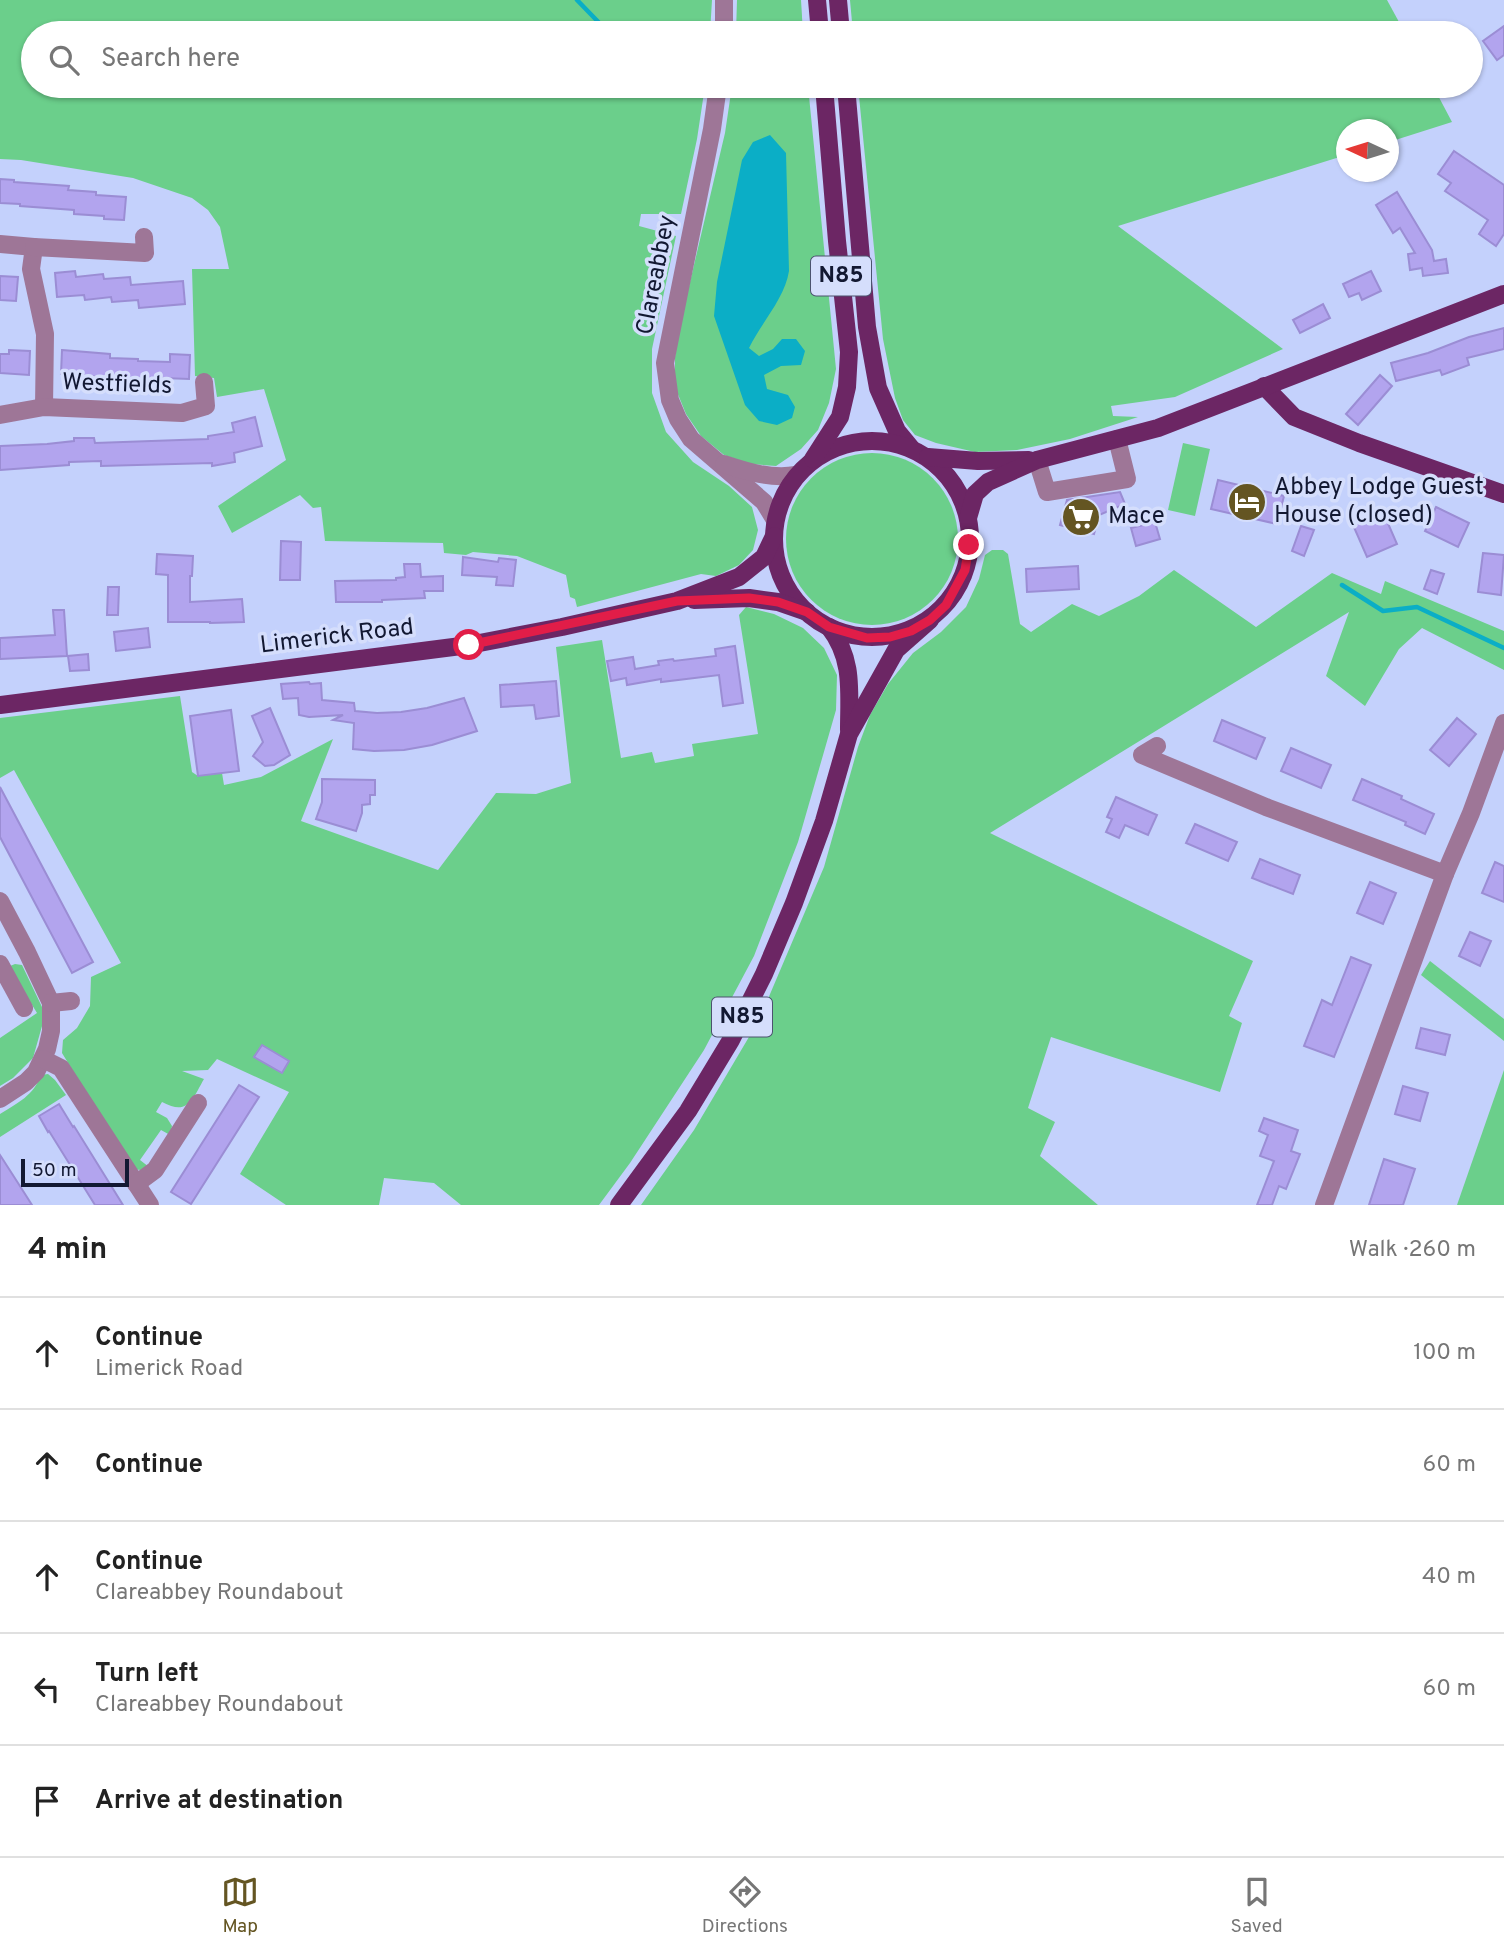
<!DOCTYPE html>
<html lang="en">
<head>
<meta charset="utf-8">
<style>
  body { margin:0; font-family:Overpass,sans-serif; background:#f2f2f2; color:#222 }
  .compass { position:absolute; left:1336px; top:119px; width:63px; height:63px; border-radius:50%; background:#fff; box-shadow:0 2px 5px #0004; rotate:274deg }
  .scale { position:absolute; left:21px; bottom:18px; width:108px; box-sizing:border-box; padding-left:7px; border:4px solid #121832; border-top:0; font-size:19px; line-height:24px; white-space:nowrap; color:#121832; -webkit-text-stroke:5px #d5defc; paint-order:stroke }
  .stop { position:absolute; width:21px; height:21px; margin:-16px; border:5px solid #e11d48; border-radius:50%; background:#fff }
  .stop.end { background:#e11d48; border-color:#fff; box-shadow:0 2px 7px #0008 }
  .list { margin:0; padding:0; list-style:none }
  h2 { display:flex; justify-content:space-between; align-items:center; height:91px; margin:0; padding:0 28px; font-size:30px }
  h2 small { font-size:23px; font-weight:400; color:#767676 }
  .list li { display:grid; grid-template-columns:46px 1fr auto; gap:21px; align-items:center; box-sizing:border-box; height:112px; padding:0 28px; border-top:2px solid #e0e0e0 }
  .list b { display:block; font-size:26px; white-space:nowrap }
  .list p { margin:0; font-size:23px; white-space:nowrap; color:#767676 }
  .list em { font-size:23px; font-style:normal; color:#767676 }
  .icon { flex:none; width:38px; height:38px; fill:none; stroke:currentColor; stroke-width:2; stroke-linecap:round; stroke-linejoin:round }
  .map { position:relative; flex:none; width:1504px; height:1205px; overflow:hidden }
  .search { position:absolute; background:#fff; box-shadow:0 2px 5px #0004; left:21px; right:21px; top:21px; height:77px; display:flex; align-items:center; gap:18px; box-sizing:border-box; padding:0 24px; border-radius:38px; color:#767676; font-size:26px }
  .sheet { height:651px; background:#fff }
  nav { display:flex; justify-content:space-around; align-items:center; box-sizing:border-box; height:98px; border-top:2px solid #e0e0e0; background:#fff; font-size:19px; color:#767676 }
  nav a { display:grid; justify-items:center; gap:4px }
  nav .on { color:#645522 }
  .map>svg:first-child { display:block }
  .green { fill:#6bcf8b }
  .water { fill:#0baec6 }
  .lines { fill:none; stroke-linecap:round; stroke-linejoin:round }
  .stream { stroke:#0baec6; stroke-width:4.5 }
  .building { fill:#b2a4ee; stroke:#9b8dd4; stroke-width:2 }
  .minor { stroke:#9e7697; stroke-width:18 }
  .major { stroke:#6c2664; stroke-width:18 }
  .route { stroke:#e11d48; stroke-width:9 }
  .labels { text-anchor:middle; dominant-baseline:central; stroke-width:7; stroke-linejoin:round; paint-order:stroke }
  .shield { fill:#d5defc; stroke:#4c536f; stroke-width:2 }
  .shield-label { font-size:23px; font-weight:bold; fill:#121832 }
  .street-label { font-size:24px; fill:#121832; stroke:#d5defc }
  .poi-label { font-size:24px; fill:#121832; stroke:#d5defc; text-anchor:start }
</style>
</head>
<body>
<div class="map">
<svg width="1504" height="1205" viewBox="0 0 1504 1205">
  <rect width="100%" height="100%" fill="#c4d1fc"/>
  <!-- green -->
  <g class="green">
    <polygon points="0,0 712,0 710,33 33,33 33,86 705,86 697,139 681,214 641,214 639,226 676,236 652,349 652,393 666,432 693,462 729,486 752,507 758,530 753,550 739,565 716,576 701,574 577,607 575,599 570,597 566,575 517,556 473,552 466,555 444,553 443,543 325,541 321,507 313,508 300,495 232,533 218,506 286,460 264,389 217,397 214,378 195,376 192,269 229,269 220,227 208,210 192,198 133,178 21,160 0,159"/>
    <polygon points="737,0 801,0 803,33 736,33"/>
    <polygon points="850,0 1387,0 1405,33 853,33"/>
    <polygon points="732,86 808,86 836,369 829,403 818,430 801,449 776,466 750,464 724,455 701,436 686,414 675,387 675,357 678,333 725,133"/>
    <polygon points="858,86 1433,86 1452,122 1389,142 1388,130 1346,130 1346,155 1118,226 1283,349 1175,397 1111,406 1113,416 1138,417 1070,439 1017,450 975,452 936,443 915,435 903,420 895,398 883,339"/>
    <polygon points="1183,443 1210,449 1195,516 1168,510"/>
    <circle cx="872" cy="539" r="86"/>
    <polygon points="992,550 1003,550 1008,554 1020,624 1031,632 1072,604 1099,616 1139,596 1174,570 1256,627 1332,573 1381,594 1385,581 1504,631 1504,670 1422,628 1399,649 1365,706 1326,676 1349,612 990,833 1253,961 1229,1016 1242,1023 1220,1092 1051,1037 1028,1108 1055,1122 1040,1156 1098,1205 641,1205 694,1130 759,1020 824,867 858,747 870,715 888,684 913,653 941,632 966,607 979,579 985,555"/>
    <path d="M746,607l28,7 29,14 21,20 13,27 -1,35 -38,132 -44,114 -50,94 -74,113 -31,42h-138l-27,-22 -50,-5 -5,27h-93l-46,-31 49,-82 -72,-33 -9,11 -26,1 22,8c-12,21 -16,37 -42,23l-6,10 11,6 5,8 -2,9 -9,-5 -21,30 9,7c-7,4 -11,4 -18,-1l-69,-113 1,-13 14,-12 13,-22 1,-29 30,-14 -107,-193 -14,8v-60l180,-22 12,76 6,4 24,-3 2,12 37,-8 72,-38 -32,82 137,49 58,-77 40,1 35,-11 -15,-136 46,-7 19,118 31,-6 3,11 39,-7 -2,-12 66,-10 -19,-119z"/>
    <polygon points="1430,961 1504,1019 1504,1041 1421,975"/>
    <polygon points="15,964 22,965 42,1007 44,1019 33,1058 13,1078 0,1086 0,1038 37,1013 12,972 10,966"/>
    <polygon points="1504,1070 1504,1205 1457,1205"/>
    <path d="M48,1074l7,6 11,15 -66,42v-23c18,-11 34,-19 41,-39z"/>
  </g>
  <!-- water -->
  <path class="water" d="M770,135l16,18 3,118c-4,27 -28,52 -40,77l10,8 14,-7 9,-10h14l9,12 -4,14 -20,1 -17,9 3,14 21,6 7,12 -3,11 -15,7 -18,-4 -14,-16 -31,-89 3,-34 25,-122 11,-18z"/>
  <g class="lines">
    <!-- stream -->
    <g class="stream">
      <polyline points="577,0 609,33"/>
      <polyline points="1342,585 1383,611 1417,607 1504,648"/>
    </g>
  </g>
  <!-- building -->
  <g class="building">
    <polygon points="1504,26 1504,55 1497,60 1483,41"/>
    <polygon points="1454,151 1504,185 1504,234 1496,246 1479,234 1488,220 1445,191 1451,183 1438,174"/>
    <polygon points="0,179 14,180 14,182 69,186 68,190 96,192 96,195 126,197 124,220 104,219 104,216 74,214 74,210 20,206 20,204 0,203"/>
    <polygon points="1397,192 1432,250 1434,261 1446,259 1448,273 1423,276 1422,268 1410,270 1408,254 1415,253 1400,228 1393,233 1376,205"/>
    <polygon points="75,271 76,277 103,274 104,279 130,277 131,285 183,281 185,304 139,308 138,300 112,302 111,297 85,300 84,295 57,297 55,273"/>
    <polygon points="1371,271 1381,291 1362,300 1359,293 1349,297 1343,284"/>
    <polygon points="0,276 18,277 16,301 0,300"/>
    <polygon points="1323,304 1330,318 1300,333 1293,320"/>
    <polygon points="1504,328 1504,349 1467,358 1469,365 1442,375 1440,370 1396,381 1391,363 1428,353 1469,337"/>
    <polygon points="9,350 30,351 29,375 0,373 0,354 9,354"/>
    <polygon points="62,350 110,354 110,358 138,359 138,361 170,362 170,354 190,355 189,379 163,378 162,385 142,384 142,383 116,382 116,378 61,374"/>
    <polygon points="1380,375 1392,386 1358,425 1346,414"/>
    <polygon points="255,417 262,446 234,453 235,462 212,466 212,463 101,466 101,461 69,462 69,465 0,470 0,446 47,444 74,441 74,438 94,438 95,443 208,439 208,436 234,432 232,423"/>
    <polygon points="1218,480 1284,496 1277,524 1211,509"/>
    <polygon points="1120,492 1125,504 1099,515 1094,534 1060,525 1067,500"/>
    <polygon points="1436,507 1469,523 1458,547 1425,531"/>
    <polygon points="1383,512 1397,544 1367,557 1353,525"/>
    <polygon points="1155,522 1160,539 1136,546 1131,528"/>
    <polygon points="1301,526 1314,530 1304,556 1292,551"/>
    <polygon points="281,541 301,542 300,580 280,580"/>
    <polygon points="1483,553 1504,555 1501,595 1478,592"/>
    <polygon points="157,554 193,556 192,576 190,576 190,602 242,599 244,622 210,623 210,622 168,622 168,575 156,574"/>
    <polygon points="463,557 498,562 499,558 516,560 513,586 496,585 497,577 462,575"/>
    <polygon points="404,564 420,564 421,577 443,576 443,591 424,591 425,598 382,600 382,602 336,602 335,581 396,580 396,578 405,577"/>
    <polygon points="1078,566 1079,589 1027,592 1026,569"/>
    <polygon points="1431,570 1444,574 1437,594 1424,589"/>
    <polygon points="108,587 119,587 118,615 107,615"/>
    <polygon points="53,610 64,610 67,656 0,659 0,638 55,635"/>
    <polygon points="148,628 150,647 116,651 114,632"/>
    <polygon points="735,646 743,703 723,706 719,675 661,682 661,679 627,685 626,678 611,681 607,661 633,657 635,669 659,665 658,661 673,659 674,661 716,656 715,649"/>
    <polygon points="88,654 89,670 70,671 68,656"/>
    <polygon points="556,681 559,716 536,719 534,705 501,707 500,685"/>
    <polygon points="309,682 310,684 321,683 322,700 354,703 355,711 377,713 401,712 427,708 464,698 477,731 432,745 404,750 374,751 353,749 354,723 333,720 343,715 309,717 299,715 298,698 283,699 281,684"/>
    <polygon points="270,708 290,755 274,765 265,766 253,756 263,742 252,716"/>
    <polygon points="231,710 239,771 198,776 190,716"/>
    <polygon points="1457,718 1476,734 1449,766 1430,750"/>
    <polygon points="1222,720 1265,738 1256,759 1214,741"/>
    <polygon points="1291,748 1331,765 1321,788 1281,771"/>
    <polygon points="322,779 375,780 375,795 370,795 370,804 362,805 362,813 356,831 316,819 322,802"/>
    <polygon points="1362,779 1402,796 1401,799 1434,814 1425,834 1405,825 1406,822 1353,800"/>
    <polygon points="0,787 93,962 72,973 0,837"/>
    <polygon points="1116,797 1157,815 1148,835 1125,825 1119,838 1106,832 1112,819 1107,817"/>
    <polygon points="1195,824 1237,842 1228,861 1186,843"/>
    <polygon points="1260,859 1300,875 1293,894 1252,878"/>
    <polygon points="1495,862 1504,866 1504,902 1482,893"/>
    <polygon points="1370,882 1396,893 1383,924 1357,913"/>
    <polygon points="1470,932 1491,941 1480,966 1459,956"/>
    <polygon points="1351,957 1371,965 1334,1057 1304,1046 1322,1000 1332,1005"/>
    <polygon points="1421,1028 1450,1035 1445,1055 1416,1048"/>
    <polygon points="262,1045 289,1061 282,1073 254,1057"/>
    <polygon points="239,1085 259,1097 191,1204 171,1192"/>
    <polygon points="1403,1086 1428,1093 1420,1121 1395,1114"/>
    <polygon points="59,1104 73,1127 74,1126 123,1205 95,1205 49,1131 48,1132 39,1116"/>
    <polygon points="1264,1118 1298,1130 1291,1151 1300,1154 1286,1189 1279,1186 1272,1205 1257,1205 1274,1161 1260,1156 1268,1135 1259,1131"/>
    <polygon points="0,1155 18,1183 32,1205 0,1205"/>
    <polygon points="1384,1159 1415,1169 1403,1205 1369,1205"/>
  </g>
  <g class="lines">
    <!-- minor -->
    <g class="minor">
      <polyline points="724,0 724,33"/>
      <polyline points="718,86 712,129 665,363 670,400 678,419 691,439 764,502 775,520"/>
      <polyline points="0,244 34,247 31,269 45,334 44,407"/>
      <polyline points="34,247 145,253 144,237"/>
      <polyline points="0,415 44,407 182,413 206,406 204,382"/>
      <polyline points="1037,460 1047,492 1127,479 1117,439"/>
      <path d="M724,464c24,8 47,15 72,11"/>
      <polyline points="1157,746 1142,755 1266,807 1445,874"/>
      <polyline points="0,901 27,952 51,1003 51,1031 47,1049 36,1072 26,1082 0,1099"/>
      <polyline points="0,964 24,1008"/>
      <polyline points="51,1003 71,1001"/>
      <polyline points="43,1059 61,1068 150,1205"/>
      <polyline points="136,1184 155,1170 198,1103"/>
      <polyline points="1324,1205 1445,874 1471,813 1504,723"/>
    </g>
    <!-- major -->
    <g class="major">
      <polyline points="817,0 820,33"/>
      <polyline points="838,0 841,33"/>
      <polyline points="846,86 867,327 878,388 897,431 911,448"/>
      <polyline points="1264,386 1294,417 1359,443 1504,494"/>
      <circle cx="872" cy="539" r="98"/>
      <polyline points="928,457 978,461 1029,460"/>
      <polyline points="813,459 840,417 847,387 849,352 837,241 824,86"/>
      <polyline points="968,518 975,494 988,482 1037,460 1158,428 1504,294"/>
      <polyline points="694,600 749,598 778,602 807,612"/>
      <path d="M829,627c25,32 20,65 20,103"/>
      <polyline points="0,705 469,645 562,627 677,601 739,577 764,557 774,536"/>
      <polyline points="619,1205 688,1111 731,1040 764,974 794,903 824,821 849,734 896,650 930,620"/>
    </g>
  </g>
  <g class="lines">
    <!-- route -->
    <polyline class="route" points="469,645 677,601 749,598 778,602 807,612 829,627 867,638 890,637 911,631 930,620 946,605 965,570 969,545"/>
  </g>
  <!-- icons -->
  <defs>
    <symbol id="hotel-disc" viewBox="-11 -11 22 22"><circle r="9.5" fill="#645522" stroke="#d5defc"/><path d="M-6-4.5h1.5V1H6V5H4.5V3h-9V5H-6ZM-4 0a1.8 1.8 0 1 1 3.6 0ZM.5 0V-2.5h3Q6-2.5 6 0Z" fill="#fff"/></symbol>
    <symbol id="supermarket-disc" viewBox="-11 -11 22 22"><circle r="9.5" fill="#645522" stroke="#d5defc"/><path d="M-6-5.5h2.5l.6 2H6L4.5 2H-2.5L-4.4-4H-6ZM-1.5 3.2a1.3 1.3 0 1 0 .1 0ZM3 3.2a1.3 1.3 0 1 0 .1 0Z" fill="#fff"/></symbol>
  </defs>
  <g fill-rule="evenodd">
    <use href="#hotel-disc" x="1225" y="480" width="44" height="44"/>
    <use href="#supermarket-disc" x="1059" y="495" width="44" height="44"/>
  </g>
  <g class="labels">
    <!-- shield labels -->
    <g class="shield">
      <rect x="811" y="256.5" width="60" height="39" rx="5"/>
      <rect x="712" y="997.5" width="60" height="39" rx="5"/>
    </g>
    <g class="shield-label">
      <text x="841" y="276">N85</text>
      <text x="742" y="1017">N85</text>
    </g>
    <!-- street labels -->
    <g class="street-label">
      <text transform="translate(657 275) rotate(-79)">Clareabbey</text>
      <text transform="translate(117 385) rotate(2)">Westfields</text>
      <text transform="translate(337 637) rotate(-7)">Limerick Road</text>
    </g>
    <!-- poi labels -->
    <g class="poi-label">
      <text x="1274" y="488">Abbey Lodge Guest<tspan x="1274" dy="28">House (closed)</tspan></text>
      <text x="1108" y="517">Mace</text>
    </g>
  </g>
</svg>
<svg class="compass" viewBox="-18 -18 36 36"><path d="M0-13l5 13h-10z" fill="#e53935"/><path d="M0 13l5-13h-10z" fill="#767676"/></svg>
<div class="scale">50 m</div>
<div class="stop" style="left:469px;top:645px"></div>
<div class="stop end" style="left:969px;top:545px"></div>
<div class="search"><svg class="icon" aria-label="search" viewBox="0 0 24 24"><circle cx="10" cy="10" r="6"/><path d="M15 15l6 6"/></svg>Search here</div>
</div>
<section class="sheet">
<h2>4 min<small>Walk · 260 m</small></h2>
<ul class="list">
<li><svg class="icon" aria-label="ahead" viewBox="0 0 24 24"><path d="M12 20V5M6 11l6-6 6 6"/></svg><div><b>Continue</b><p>Limerick Road</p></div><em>100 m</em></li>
<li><svg class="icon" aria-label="ahead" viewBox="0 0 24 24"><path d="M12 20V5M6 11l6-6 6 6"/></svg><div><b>Continue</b></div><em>60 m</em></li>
<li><svg class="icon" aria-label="ahead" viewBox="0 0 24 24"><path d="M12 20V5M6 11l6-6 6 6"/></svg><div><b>Continue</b><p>Clareabbey Roundabout</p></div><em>40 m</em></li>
<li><svg class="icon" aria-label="left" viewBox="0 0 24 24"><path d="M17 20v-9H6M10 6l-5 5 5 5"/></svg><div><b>Turn left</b><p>Clareabbey Roundabout</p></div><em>60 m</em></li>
<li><svg class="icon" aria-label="arrive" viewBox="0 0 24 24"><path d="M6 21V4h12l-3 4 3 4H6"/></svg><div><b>Arrive at destination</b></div></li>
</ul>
</section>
<nav>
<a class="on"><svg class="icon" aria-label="map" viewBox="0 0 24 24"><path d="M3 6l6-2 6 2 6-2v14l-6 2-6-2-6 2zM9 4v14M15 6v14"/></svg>Map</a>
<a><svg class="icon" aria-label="directions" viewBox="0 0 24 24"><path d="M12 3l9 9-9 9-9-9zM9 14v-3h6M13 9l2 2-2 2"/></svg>Directions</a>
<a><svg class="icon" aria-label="saved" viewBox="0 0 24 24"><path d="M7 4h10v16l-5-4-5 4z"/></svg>Saved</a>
</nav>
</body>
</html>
